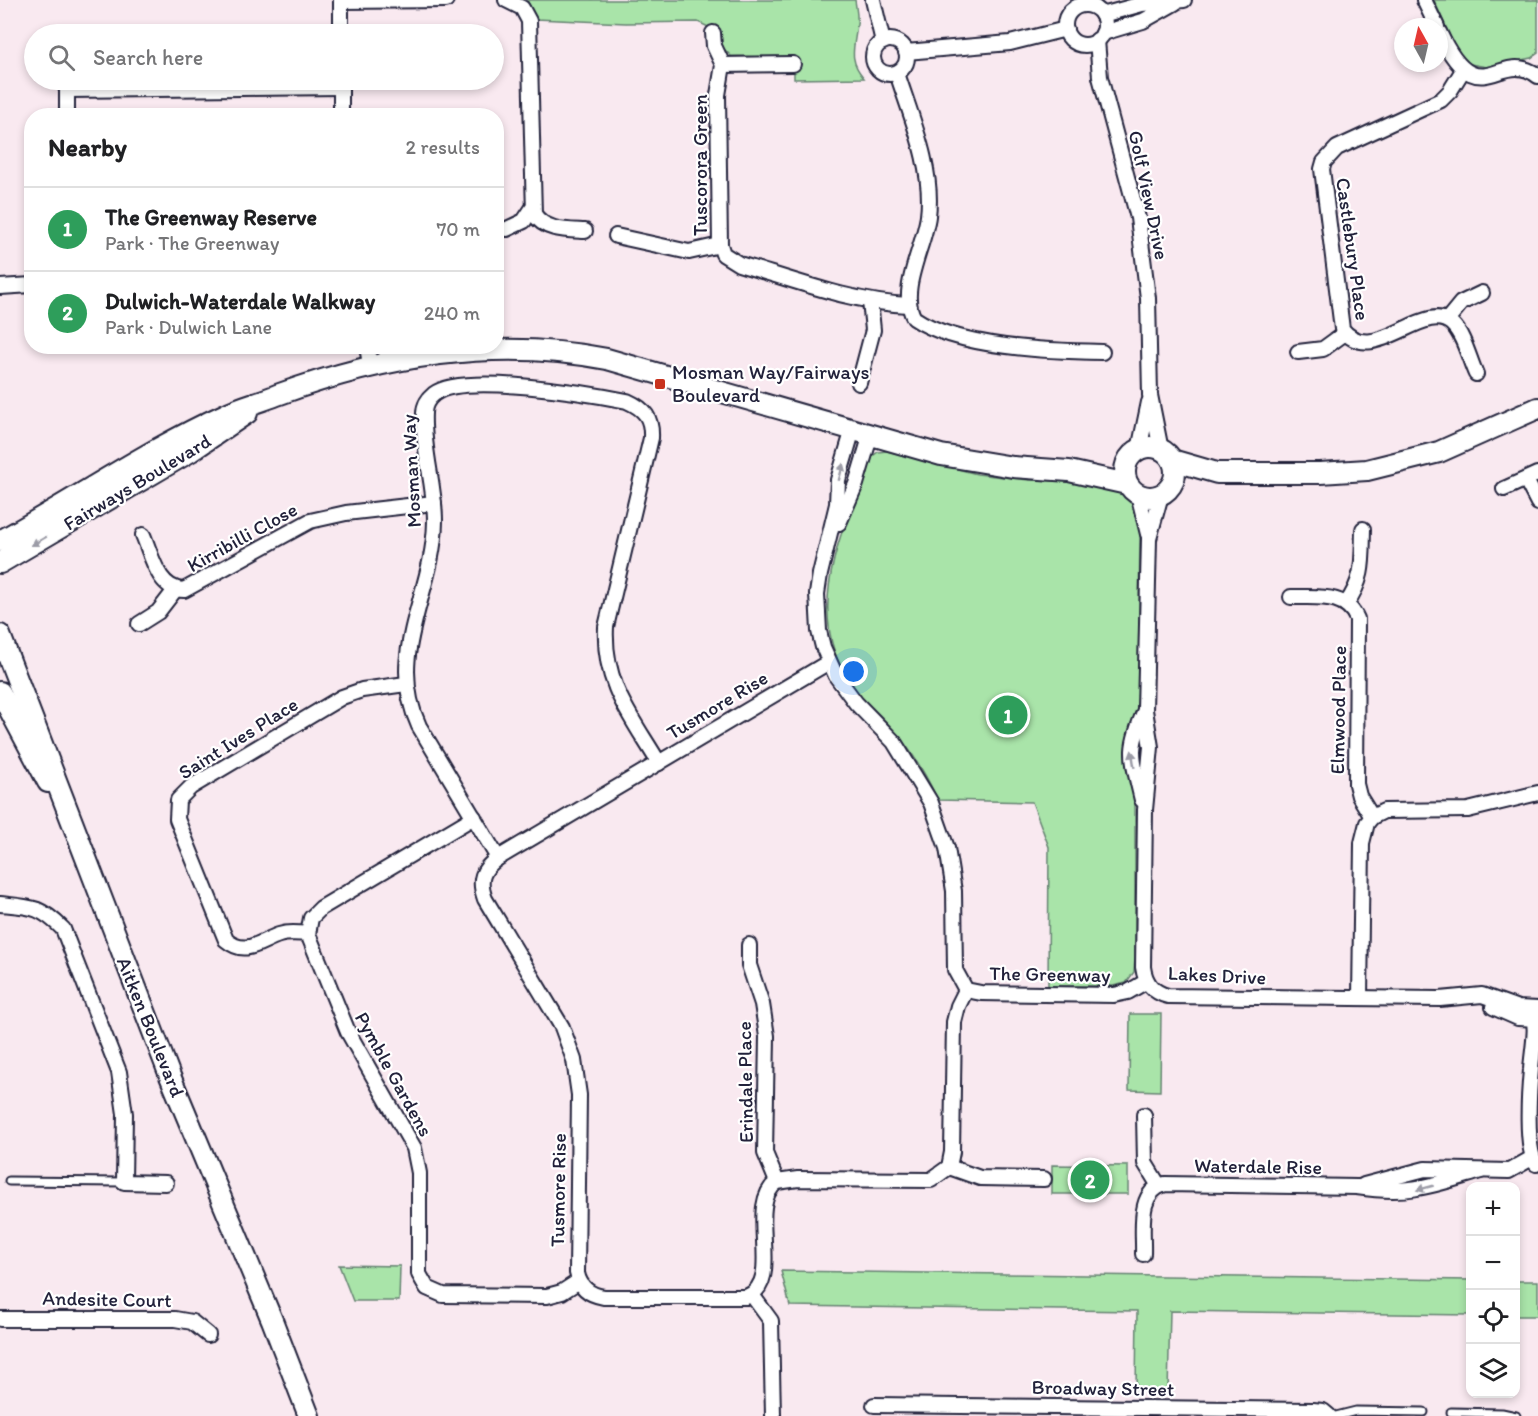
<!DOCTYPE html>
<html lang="en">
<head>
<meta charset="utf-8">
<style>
  body { margin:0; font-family:Itim,sans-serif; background:#f2f2f2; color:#202124 }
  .controls { position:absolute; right:18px; bottom:18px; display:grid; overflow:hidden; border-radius:12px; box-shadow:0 3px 9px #0003 }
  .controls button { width:54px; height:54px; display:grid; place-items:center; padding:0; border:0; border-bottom:2px solid #e0e0e0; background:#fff; color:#202124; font:30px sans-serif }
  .compass { position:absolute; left:1394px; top:18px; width:54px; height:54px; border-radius:50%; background:#fff; box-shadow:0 3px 9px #0003; rotate:352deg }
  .you { position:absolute; left:854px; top:672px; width:21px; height:21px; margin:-15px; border:4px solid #fff; border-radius:50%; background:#1a73e8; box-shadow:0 0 0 9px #1a73e833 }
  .badge { display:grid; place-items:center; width:39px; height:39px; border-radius:50%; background:#111827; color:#fff; font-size:20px; font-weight:700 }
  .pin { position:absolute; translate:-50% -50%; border:3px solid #fff; box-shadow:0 2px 6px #0006 }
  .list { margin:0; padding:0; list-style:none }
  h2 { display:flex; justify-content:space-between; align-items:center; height:78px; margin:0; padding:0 24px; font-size:26px }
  h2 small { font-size:20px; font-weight:400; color:#757577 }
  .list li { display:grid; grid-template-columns:39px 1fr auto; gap:18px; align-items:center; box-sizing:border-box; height:84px; padding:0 24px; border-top:2px solid #e0e0e0 }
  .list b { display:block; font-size:22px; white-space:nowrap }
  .list p { margin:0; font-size:20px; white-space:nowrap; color:#757577 }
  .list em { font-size:20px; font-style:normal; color:#757577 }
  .icon { flex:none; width:33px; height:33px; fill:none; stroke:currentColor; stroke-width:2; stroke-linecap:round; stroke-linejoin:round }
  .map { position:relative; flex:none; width:1538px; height:1416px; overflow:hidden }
  .search { position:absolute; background:#fff; box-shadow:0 3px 9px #0003; left:24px; top:24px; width:480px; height:66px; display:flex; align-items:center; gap:15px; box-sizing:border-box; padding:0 21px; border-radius:33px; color:#757577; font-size:22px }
  .panel { position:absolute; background:#fff; box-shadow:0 3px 9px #0003; left:24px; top:108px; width:480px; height:246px; border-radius:24px }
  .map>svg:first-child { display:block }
  .green { fill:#a9e4a9; stroke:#668372; stroke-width:1.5 }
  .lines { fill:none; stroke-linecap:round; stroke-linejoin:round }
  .lane-casing { stroke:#22223b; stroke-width:11 }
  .street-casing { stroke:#22223b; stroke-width:18 }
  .secondary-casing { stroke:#22223b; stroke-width:24 }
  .lane { stroke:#fff; stroke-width:7 }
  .street { stroke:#fff; stroke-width:14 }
  .secondary { stroke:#fff; stroke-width:20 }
  .oneway { fill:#9c9ca7 }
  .poi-dot { fill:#c8321e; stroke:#fff; stroke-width:2 }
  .labels { text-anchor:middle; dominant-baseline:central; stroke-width:4.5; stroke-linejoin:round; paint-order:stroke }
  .street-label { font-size:20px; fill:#22223b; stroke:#fff }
  .poi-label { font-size:20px; fill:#22223b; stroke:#fff; text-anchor:start }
</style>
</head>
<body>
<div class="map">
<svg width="1538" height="1416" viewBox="0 0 1538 1416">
  <rect width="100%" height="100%" fill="#f9e9f0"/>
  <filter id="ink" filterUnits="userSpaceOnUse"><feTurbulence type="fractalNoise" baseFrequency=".0167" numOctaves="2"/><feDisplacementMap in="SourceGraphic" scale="12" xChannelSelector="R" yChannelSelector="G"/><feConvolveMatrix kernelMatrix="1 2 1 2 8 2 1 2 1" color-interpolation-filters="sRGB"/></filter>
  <g filter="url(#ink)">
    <!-- green -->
    <g class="green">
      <path d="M527,0h328c1,8 3,16 2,24 -2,22 -10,35 7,54l-70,1v-21l-63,-2 -8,-8 -4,-16 -21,-10 -72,1 -90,-4z"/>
      <polygon points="1434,0 1538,0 1538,53 1531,58 1487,67 1470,64 1458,54"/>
      <path d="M887,451l90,23 52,6 65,2 36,12 5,8 5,25 -2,172 -3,21v238l-1,14 -8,11 -13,3h-65l1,-139 -17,-45 -94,-2c-11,-23 -24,-46 -41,-66 -12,-16 -28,-28 -41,-43 -57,-72 -15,-159 14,-233l8,-6z"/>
      <polygon points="1130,1014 1161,1014 1160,1091 1129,1090"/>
      <polygon points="1052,1165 1128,1166 1128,1194 1052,1194"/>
      <polygon points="339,1265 400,1266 399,1301 353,1301"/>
      <polygon points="781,1271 1470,1280 1470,1315 1170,1311 1168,1391 1136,1390 1137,1311 790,1306"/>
      <rect x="1516" y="1281" width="22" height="35"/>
    </g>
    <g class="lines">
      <defs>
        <g id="lane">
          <polyline points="9,1181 124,1182"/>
          <polyline points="1451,1412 1502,1413 1516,1416"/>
          <polyline points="1336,1416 1356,1411 1424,1412"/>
        </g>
        <g id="street">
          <polyline points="341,0 341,34"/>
          <path d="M506,0l16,8 7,13 5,193c11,17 32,16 51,17"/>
          <polyline points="873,0 883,42"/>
          <polyline points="1424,0 1437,27"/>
          <polyline points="341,1 446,0"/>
          <circle cx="1085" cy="25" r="20"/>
          <polyline points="1102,15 1142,4 1184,0"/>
          <path d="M1439,32c40,85 60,14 99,44"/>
          <path d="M713,33l1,13 9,19 -5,30 2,150 3,9 16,10c55,16 111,38 169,41"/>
          <polyline points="1103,33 1143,21 1175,3"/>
          <polyline points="1097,40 1100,77 1138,218 1148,298 1150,395 1161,450"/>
          <circle cx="890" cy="57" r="17"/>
          <polyline points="906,52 1010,43 1066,29"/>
          <polyline points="723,65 793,64"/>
          <path d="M1463,70l-13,21 -9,9 -104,48 -13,14 -2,7 20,160c31,40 83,-31 110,-5 12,11 17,35 24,50"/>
          <path d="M897,73c14,44 37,96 31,143 -4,31 -30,75 -14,102 44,30 136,33 188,34"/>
          <polyline points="63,80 67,90 67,116"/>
          <polyline points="67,90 341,87"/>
          <polyline points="341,116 341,80"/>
          <polyline points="507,229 524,221 532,209"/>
          <polyline points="616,236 689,252 720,245"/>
          <polyline points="0,287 32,285"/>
          <polyline points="1447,320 1461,303 1482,293"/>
          <polyline points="367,346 370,365"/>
          <polyline points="385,346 388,361"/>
          <polyline points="1298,352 1323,349 1345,333"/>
          <polyline points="859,383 873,330 870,301"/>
          <polyline points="853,429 838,480 837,504 820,574 817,594 819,631 823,647 836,676 856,703 894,742 931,803 947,848 954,891 955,970 966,990 981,993 1114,995 1128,992 1147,981"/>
          <polyline points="1139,450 1149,402"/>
          <polyline points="1526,480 1538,503"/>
          <polyline points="1504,489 1537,474"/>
          <polyline points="1138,494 1148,534"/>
          <path d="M1161,495l-12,44 -4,171 6,37 -6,63 -2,157c2,15 9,25 25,29l272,3 42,-4 36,13 20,1"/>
          <polyline points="839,523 856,484 871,434"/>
          <path d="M143,535c9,21 15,55 41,55l126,-69 36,-8 88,-10"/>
          <path d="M1291,597c25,1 55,-5 66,22l-1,165 3,12 13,21"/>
          <path d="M1346,604c19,-26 16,-45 17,-75"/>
          <polyline points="139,624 158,612 175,590"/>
          <path d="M829,662l-331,196c-16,11 -20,22 -13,41l77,128 12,33 5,35 -2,178c3,15 13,22 27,24h142c40,-15 -2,-91 31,-115l21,-3 133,1 18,-13 3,-15 2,-130 4,-16 8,-16"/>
          <path d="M1142,800c-10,-43 -15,-49 3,-90"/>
          <polyline points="474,817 321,908 311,918 308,934 348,1032 414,1148 419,1173 419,1274 427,1288 443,1295 547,1296 562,1292 579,1281"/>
          <path d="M498,858l-79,-132c-34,-73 15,-132 16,-205 0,-36 -13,-73 -11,-108 0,-8 5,-15 10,-19 28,-22 158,0 193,7 18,8 25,17 24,37l-45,189c-3,57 25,89 53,136"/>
          <path d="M0,904c32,3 40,2 63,25l56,143 6,42 -1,68 42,1"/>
          <path d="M308,934c-10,-1 -20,-2 -29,1 -19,6 -33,22 -53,5l-49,-121 1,-19 13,-13 151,-90 20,-7 44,-6"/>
          <polyline points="749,945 749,965 762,1004 767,1036 765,1153 777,1182"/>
          <polyline points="1360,998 1362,843 1367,823 1372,817 1384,811 1468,810 1538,793"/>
          <polyline points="1493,1007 1518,1018 1538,1019"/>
          <path d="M1532,1010c6,19 0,40 -1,60 -2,21 -6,78 5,94"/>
          <polyline points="1144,1115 1145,1163 1159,1186"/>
          <polyline points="949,1167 980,1178 1044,1179"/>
          <polyline points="1364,1185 1425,1169 1509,1171 1532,1158"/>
          <path d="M1143,1254c1,-24 -7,-62 22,-70l192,3c53,8 74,-1 124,-16"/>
          <polyline points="752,1295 771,1321 773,1416"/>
          <polyline points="0,1319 175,1319 192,1322 208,1335"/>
          <polyline points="874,1405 1313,1410 1323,1411 1329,1416"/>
        </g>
        <g id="secondary">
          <circle cx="1150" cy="472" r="25"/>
          <polyline points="1172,460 1217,473 1320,473 1367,470 1439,452 1538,408"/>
          <path d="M0,541c75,-41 147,-91 226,-127 16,-8 34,-12 51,-19 107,-39 217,-58 330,-36l334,96 72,12 56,4 58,13"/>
          <polyline points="0,563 191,451 247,413"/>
          <polyline points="0,635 170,1076 272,1320 309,1416"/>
          <polyline points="0,692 48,782"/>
        </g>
      </defs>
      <!-- lane casing -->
      <use href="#lane" class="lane-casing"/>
      <!-- street casing -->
      <use href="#street" class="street-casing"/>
      <!-- secondary casing -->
      <use href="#secondary" class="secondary-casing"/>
      <!-- lane -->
      <use href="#lane" class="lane"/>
      <!-- street -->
      <use href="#street" class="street"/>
      <!-- secondary -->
      <use href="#secondary" class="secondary"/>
    </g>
    <!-- one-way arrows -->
    <defs><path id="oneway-solid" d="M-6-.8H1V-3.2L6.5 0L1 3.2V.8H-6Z" transform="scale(1.5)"/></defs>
    <g class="oneway">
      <use href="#oneway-solid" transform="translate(841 472) rotate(-75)"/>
      <use href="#oneway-solid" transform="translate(39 541) rotate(150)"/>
      <use href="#oneway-solid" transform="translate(1133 759) rotate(-99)"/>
      <use href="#oneway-solid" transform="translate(1425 1188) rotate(165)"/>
    </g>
  </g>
  <!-- markers -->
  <rect class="poi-dot" x="654" y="378" width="12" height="12" rx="3"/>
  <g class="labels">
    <!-- street labels -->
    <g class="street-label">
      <text transform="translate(700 165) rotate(-90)">Tuscorora Green</text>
      <text transform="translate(1149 195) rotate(78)">Golf View Drive</text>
      <text transform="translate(1353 249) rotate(82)">Castlebury Place</text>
      <text transform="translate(411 471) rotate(-93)">Mosman Way</text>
      <text transform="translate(137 482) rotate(-31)">Fairways Boulevard</text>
      <text transform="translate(242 537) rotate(-29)">Kirribilli Close</text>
      <text transform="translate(717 705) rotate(-31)">Tusmore Rise</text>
      <text transform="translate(1338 710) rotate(-89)">Elmwood Place</text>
      <text transform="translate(238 738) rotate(-32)">Saint Ives Place</text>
      <text transform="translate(1050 974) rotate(1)">The Greenway</text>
      <text transform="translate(1217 975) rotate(3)">Lakes Drive</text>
      <text transform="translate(151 1027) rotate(68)">Aitken Boulevard</text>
      <text transform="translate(394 1074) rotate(61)">Pymble Gardens</text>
      <text transform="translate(745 1082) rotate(-91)">Erindale Place</text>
      <text transform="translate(1258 1166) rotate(1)">Waterdale Rise</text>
      <text transform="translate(558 1190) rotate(-89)">Tusmore Rise</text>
      <text transform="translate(107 1299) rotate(1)">Andesite Court</text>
      <text transform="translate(1103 1388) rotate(1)">Broadway Street</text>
    </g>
    <!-- poi labels -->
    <g class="poi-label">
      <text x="672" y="372">Mosman Way/Fairways<tspan x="672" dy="23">Boulevard</tspan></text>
    </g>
  </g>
</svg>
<div class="controls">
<button>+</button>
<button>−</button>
<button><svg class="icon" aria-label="locate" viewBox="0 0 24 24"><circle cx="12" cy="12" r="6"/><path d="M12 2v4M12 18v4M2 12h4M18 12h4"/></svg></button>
<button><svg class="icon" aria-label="layers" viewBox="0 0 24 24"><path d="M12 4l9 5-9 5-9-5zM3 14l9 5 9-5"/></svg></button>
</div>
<svg class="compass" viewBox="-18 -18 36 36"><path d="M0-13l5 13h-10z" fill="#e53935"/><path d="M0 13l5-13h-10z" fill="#757577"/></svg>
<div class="you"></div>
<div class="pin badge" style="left:1008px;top:715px;background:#2e9e5b">1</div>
<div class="pin badge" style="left:1090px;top:1180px;background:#2e9e5b">2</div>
<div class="search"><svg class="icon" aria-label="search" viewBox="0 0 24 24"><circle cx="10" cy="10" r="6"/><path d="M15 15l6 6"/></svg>Search here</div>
<section class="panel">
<h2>Nearby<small>2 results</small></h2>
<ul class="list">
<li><span class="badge" style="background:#2e9e5b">1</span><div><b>The Greenway Reserve</b><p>Park · The Greenway</p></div><em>70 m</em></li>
<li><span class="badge" style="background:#2e9e5b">2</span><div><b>Dulwich-Waterdale Walkway</b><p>Park · Dulwich Lane</p></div><em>240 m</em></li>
</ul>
</section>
</div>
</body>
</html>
